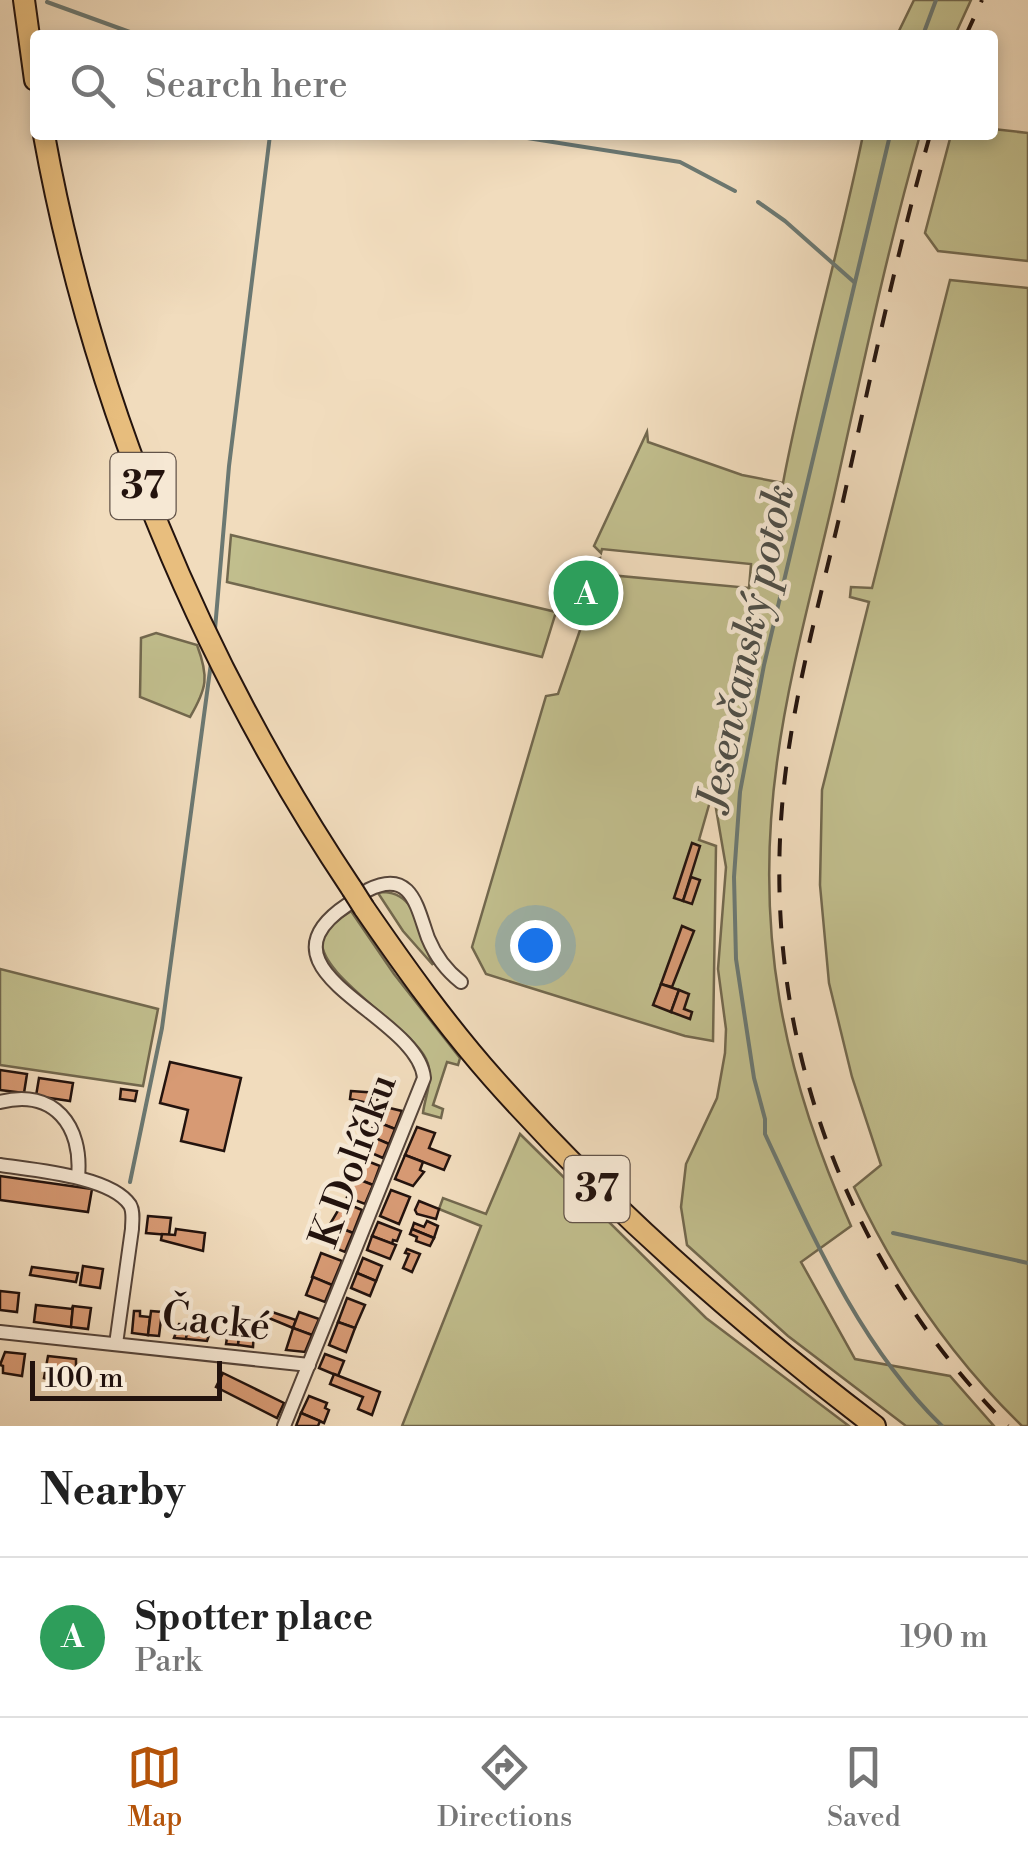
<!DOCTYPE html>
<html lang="en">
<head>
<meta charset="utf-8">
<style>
  body { margin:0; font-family:"Libre Bodoni",serif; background:#f2f2f2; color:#222 }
  .scale { position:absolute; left:30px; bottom:25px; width:192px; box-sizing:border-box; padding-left:10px; border:5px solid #23130e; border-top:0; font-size:28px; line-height:35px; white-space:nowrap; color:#23130e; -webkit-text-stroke:8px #f6e8d4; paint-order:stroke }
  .you { position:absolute; left:535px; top:945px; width:35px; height:35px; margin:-25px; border:8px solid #fff; border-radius:50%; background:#1a73e8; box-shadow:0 0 0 15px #1a73e833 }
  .badge { display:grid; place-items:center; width:65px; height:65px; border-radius:50%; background:#b45309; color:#fff; font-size:32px; font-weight:700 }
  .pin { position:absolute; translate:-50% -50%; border:5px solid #fff; box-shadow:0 2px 10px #0006 }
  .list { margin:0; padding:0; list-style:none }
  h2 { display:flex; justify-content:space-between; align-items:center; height:130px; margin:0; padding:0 40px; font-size:42px }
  h2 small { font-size:32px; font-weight:400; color:#767676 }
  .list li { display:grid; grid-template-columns:65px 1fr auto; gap:30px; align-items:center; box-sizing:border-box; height:160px; padding:0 40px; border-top:2px solid #e0e0e0 }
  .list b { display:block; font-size:38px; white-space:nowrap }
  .list p { margin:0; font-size:32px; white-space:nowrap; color:#767676 }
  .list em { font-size:32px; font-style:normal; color:#767676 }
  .icon { flex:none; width:55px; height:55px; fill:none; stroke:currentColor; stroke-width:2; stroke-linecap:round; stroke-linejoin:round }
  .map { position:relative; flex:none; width:1028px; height:1426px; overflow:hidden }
  .search { position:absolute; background:#fff; box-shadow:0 5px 15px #0003; left:30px; right:30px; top:30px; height:110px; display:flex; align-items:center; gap:25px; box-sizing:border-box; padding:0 35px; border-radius:10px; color:#767676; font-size:38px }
  .sheet { height:290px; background:#fff }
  nav { display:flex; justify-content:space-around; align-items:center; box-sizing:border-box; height:140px; border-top:2px solid #e0e0e0; background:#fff; font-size:28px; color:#767676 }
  nav a { display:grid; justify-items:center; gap:5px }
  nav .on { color:#b45309 }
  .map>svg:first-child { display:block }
  .green { fill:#c1be8d; stroke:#72684e; stroke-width:2.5 }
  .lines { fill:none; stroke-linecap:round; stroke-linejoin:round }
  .stream { stroke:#6b7872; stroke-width:4 }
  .building { fill:#d79a74; stroke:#23130e; stroke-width:2.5 }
  .minor-casing { stroke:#56453a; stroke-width:16 }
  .primary-casing { stroke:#23130e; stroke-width:24 }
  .minor { stroke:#f6e8d4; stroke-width:12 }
  .primary { stroke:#e8be7e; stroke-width:20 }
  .rail { stroke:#23130e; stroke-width:4; stroke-dasharray:18 18; stroke-linecap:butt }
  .primary-bridge-casing { stroke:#23130e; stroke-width:24; stroke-linecap:butt }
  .primary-bridge { stroke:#e8be7e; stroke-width:20 }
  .labels { text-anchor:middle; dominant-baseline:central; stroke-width:9; stroke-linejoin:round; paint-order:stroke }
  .shield { fill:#f6e8d4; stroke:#625349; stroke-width:2.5 }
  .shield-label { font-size:38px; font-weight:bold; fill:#23130e }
  .street-label { font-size:40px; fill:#23130e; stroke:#f6e8d4 }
  .water-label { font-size:42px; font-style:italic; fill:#4d4e48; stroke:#f6e8d4 }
</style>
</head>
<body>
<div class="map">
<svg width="1028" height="1426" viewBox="0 0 1028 1426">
  <rect width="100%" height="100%" fill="#f1dcbd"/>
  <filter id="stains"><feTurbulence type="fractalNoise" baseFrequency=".002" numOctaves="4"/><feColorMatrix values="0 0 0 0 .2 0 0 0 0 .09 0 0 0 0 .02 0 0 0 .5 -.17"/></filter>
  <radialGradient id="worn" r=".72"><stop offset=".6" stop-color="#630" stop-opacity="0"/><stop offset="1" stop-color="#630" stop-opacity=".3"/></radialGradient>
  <!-- green -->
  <g class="green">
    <polygon points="914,0 971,0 955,35 897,35"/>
    <polygon points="993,129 1028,133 1028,261 938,251 925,233 951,135 993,135"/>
    <path d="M863,135h57c-34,119 -59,240 -86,361 -20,88 -45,176 -57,266 -23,168 5,310 74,464l-50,36 54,97 95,17 44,50h-88l-118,-90 -101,-91 -6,-38 5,-43 31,-66 8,-45 1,-24 -8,-60 8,-102 -13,-76 -14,49 17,6 -3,195 -28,-5 -199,-62 -14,-27 74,-251 12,-2 29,-84 -12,-5 12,-42 13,-5 -1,16 150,14 2,-24 -149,-15 -1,4 -7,-7 53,-114 1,10 94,33 41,8c22,-117 56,-231 80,-348z"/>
    <path d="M950,280l78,8v1138h-6c-71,-69 -126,-149 -168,-239l27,-22 -29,-88 -23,-94 -9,-98 2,-95 47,-188 -19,-5 1,-10 21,1z"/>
    <polygon points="231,535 556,612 542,657 227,582"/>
    <path d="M156,633l41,12c12,32 10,43 -7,72l-50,-20 1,-59z"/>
    <path d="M384,892c36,2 36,46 49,73l-30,-34 -25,-38z"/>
    <path d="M351,911l43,63 66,84 -2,7 -11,-3 -14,43 10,4 -2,9 -18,-5c2,-18 12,-35 3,-54 -15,-32 -115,-88 -103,-122 4,-12 18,-19 28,-26z"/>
    <polygon points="0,969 158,1009 143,1086 0,1065"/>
    <polygon points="520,1134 706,1318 849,1426 402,1426 481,1226 439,1209 443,1198 486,1214"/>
  </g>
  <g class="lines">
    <!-- stream -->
    <g class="stream">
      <polyline points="47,2 138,35"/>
      <polyline points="923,35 936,0"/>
      <polyline points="508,135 680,162 735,191"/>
      <path d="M890,135l-126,530 -24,127 -6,85 2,82 18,119 11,41v15c48,103 95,212 177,292"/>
      <polyline points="758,202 785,221 854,282"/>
      <polyline points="215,629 229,466 270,135"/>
      <polyline points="130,1182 162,1028 211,663"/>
      <polyline points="893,1233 1028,1263"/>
    </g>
  </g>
  <!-- building -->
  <g class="building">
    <polygon points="692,843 700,846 683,901 674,898"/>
    <polygon points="691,877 700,880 692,904 683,901"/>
    <polygon points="682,926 694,931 672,987 661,984"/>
    <polygon points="661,984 679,990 671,1012 653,1005"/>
    <polygon points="679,990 689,994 684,1009 692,1012 690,1019 671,1012"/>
    <polygon points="170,1062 241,1078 224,1151 181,1141 188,1110 160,1103"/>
    <polygon points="0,1070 27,1074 24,1093 0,1090"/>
    <polygon points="39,1078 73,1083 70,1101 36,1096"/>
    <polygon points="121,1089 137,1091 135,1101 120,1099"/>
    <polygon points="351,1091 378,1093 377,1105 350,1099"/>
    <polygon points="381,1106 402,1111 395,1129 375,1121"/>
    <polygon points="375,1121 395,1129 389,1144 369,1136"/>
    <polygon points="417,1127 435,1133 429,1148 450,1156 444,1170 405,1155"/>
    <polygon points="373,1137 389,1144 383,1158 367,1151"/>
    <polygon points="405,1155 423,1162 420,1170 424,1172 413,1186 395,1179"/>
    <polygon points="362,1159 380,1166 373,1185 355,1178"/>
    <polygon points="0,1176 92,1189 88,1212 0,1200"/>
    <polygon points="355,1178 373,1185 365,1204 347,1197"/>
    <polygon points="391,1190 410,1197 399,1224 380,1216"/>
    <polygon points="419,1201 439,1209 436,1219 417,1214 415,1210"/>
    <polygon points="343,1202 362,1210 353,1233 330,1224"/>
    <polygon points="148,1216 171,1218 169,1235 146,1233"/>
    <polygon points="427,1221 438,1226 434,1238 412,1229 414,1223 424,1227"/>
    <polygon points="378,1222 401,1231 397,1241 393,1240 392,1244 372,1236"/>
    <polygon points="333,1225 353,1233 345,1252 325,1244"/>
    <polygon points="176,1229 205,1233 203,1251 161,1240 162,1234 175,1235"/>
    <polygon points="412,1229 434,1238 430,1246 416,1241 417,1237 410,1234"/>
    <polygon points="372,1236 396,1245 390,1259 367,1250"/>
    <polygon points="407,1249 420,1254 412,1272 403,1268 409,1254 405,1253"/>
    <polygon points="321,1253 342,1261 332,1285 312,1277"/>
    <polygon points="363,1258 382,1266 376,1281 357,1273"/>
    <polygon points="83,1266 103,1269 100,1288 80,1285"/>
    <polygon points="32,1267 78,1273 76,1282 30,1275"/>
    <polygon points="357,1273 376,1281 370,1296 351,1288"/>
    <polygon points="313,1277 332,1285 325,1302 306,1295"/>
    <polygon points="0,1291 19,1293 17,1312 0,1310"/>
    <polygon points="347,1298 365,1305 355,1328 338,1322"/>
    <polygon points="36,1305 72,1309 73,1306 71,1327 34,1322"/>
    <polygon points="73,1306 91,1308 88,1329 71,1327"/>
    <polygon points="266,1310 296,1320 293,1328 264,1316"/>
    <polygon points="134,1311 140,1311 140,1316 150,1317 148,1335 132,1333"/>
    <polygon points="151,1311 162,1312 159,1336 148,1335"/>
    <polygon points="299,1312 319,1319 312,1335 293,1328"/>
    <polygon points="338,1322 355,1328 346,1352 329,1345"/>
    <polygon points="179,1324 188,1325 186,1339 174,1338"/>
    <polygon points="188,1324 212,1326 207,1341 186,1339"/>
    <polygon points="229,1325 240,1326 238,1345 226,1344"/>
    <polygon points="293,1328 312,1335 305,1352 286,1350"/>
    <polygon points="240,1329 254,1330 253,1347 238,1345"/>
    <polygon points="5,1352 25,1354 22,1376 3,1373 3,1366 0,1365"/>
    <polygon points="325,1354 344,1361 338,1376 319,1368"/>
    <polygon points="48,1356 76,1359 76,1368 84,1369 82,1384 67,1382 66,1388 50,1387 51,1380 44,1378"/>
    <polygon points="223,1373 284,1403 277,1418 216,1387"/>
    <polygon points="334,1374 380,1392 372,1415 358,1409 363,1397 330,1384"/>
    <polygon points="309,1396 327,1403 325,1408 329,1410 324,1423 301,1413"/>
    <polygon points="301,1413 320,1421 318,1426 296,1426"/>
  </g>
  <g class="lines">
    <defs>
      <g id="minor">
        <path d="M368,890c44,-22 49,18 60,48 7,17 19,33 33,44"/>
        <path d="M0,1102c54,-14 83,24 78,75"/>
        <path d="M0,1165c32,5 111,11 130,40 4,7 2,16 2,24l-16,115"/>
        <polyline points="0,1332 309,1365"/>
        <path d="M284,1426l140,-348c-6,-64 -177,-106 -77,-173"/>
      </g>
      <g id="primary">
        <polyline points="24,0 35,80"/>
        <path d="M44,135c49,269 156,527 308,754"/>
        <path d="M364,908c40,58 82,117 129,170 115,130 244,243 382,348"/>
      </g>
    </defs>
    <!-- minor casing -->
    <use href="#minor" class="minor-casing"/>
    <!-- primary casing -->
    <use href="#primary" class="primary-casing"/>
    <!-- minor -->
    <use href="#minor" class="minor"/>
    <!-- primary -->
    <use href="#primary" class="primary"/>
    <!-- rail -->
    <g class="rail">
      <polyline points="966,35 982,0"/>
      <path d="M930,135c-35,124 -61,250 -89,375 -23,98 -51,197 -59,297 -19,231 63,455 226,619"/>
    </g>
    <defs>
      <polyline id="primary-bridge" points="352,889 364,908"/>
    </defs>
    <!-- primary-bridge casing -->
    <use href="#primary-bridge" class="primary-bridge-casing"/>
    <!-- primary-bridge -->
    <use href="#primary-bridge" class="primary-bridge"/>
  </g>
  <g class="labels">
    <!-- shield labels -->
    <g class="shield">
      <rect x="110.5" y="453" width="65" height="66" rx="8"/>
      <rect x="564.5" y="1156" width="65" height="66" rx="8"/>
    </g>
    <g class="shield-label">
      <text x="143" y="486">37</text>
      <text x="597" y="1189">37</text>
    </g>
    <!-- street labels -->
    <g class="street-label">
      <text transform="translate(354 1161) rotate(-70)">K Dolíčku</text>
      <text transform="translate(216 1322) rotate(6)">Čacké</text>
    </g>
    <!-- water labels -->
    <g class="water-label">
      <text transform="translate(747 647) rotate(-78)">Jesenčanský potok</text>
    </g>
  </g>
  <rect width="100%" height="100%" filter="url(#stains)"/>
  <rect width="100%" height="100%" fill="url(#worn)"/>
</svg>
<div class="scale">100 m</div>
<div class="you"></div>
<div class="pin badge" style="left:586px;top:593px;background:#2e9e5b">A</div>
<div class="search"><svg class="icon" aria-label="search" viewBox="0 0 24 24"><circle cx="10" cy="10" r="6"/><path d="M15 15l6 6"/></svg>Search here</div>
</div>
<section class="sheet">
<h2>Nearby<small></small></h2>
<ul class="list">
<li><span class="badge" style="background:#2e9e5b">A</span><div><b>Spotter place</b><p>Park</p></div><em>190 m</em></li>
</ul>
</section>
<nav>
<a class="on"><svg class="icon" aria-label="map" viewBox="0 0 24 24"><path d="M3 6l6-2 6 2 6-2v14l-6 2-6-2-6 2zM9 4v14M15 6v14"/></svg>Map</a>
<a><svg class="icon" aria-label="directions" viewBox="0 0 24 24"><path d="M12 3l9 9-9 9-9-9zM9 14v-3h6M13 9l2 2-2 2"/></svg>Directions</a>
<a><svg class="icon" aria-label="saved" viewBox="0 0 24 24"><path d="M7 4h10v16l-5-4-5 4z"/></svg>Saved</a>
</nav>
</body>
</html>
